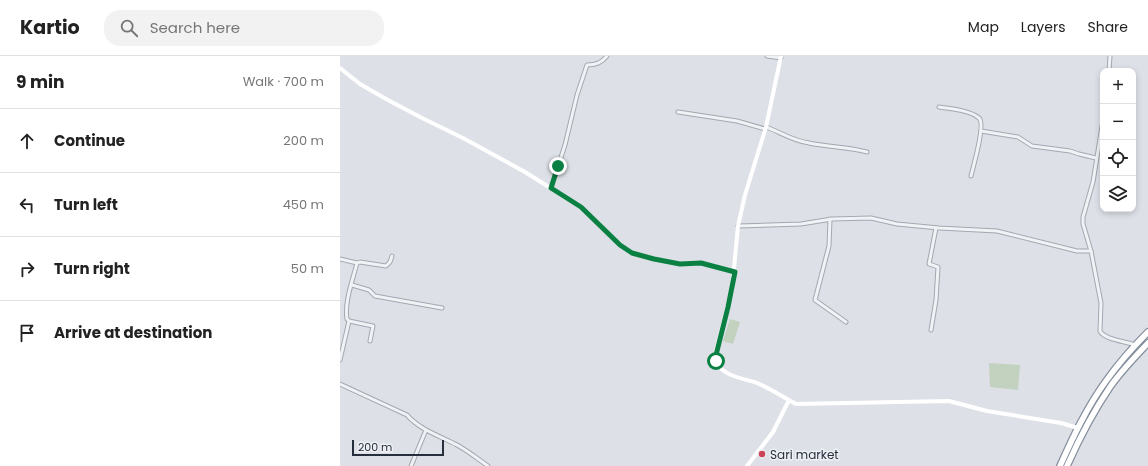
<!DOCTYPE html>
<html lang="en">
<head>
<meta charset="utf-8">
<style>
  body { margin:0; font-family:Poppins,sans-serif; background:#f2f2f2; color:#222 }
  .controls { position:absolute; right:12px; top:12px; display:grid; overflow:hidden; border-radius:8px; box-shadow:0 2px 6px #0003 }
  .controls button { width:36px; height:36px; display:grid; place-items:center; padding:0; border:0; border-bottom:1px solid #e0e0e0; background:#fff; color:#222; font:20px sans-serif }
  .scale { position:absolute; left:12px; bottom:10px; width:92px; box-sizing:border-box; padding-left:4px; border:2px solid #272f3d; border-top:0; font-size:11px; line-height:14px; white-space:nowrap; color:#272f3d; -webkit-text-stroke:3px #edf0f5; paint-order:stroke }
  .stop { position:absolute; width:12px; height:12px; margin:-9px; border:3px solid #0b8043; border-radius:50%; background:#fff }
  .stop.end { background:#0b8043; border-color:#fff; box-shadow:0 1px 4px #0008 }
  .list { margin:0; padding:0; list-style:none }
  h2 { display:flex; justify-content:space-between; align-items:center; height:52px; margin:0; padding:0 16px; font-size:17px }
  h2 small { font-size:13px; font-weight:400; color:#767676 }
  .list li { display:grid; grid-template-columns:26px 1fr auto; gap:12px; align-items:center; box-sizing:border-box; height:64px; padding:0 16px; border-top:1px solid #e0e0e0 }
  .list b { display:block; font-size:15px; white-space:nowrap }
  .list em { font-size:13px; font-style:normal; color:#767676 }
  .icon { flex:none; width:22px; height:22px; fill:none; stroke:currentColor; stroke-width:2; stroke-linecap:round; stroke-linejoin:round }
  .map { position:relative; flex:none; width:808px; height:410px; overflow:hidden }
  header { display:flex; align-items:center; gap:24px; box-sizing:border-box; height:56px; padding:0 20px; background:#fff; border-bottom:1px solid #e0e0e0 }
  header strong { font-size:19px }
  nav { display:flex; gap:22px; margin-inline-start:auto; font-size:14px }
  .search { width:280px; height:36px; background:#f2f2f2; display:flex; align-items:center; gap:10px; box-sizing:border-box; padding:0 14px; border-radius:16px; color:#767676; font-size:15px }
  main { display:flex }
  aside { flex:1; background:#fff }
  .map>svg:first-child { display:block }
  .green { fill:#c3d1bf }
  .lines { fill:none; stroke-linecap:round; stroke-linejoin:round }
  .street-casing { stroke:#a3a8b1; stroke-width:5 }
  .highway-casing { stroke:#858f9d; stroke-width:8 }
  .street { stroke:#f0f2f5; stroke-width:3 }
  .secondary { stroke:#fff; stroke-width:4 }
  .highway { stroke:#fff; stroke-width:5.5 }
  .route { stroke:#0b8043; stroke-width:5 }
  .poi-dot { fill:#cb4458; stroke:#edf0f5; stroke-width:1.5 }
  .labels { text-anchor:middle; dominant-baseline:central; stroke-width:3; stroke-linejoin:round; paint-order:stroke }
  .poi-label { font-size:12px; fill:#272f3d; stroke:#edf0f5; text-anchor:start }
</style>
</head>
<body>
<header>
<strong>Kartio</strong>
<div class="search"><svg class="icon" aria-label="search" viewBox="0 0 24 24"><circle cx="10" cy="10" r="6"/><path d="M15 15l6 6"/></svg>Search here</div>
<nav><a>Map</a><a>Layers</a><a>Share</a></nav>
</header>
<main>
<aside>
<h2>9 min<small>Walk · 700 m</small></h2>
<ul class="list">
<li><svg class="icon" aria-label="ahead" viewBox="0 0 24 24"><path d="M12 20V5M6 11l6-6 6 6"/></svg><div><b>Continue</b></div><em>200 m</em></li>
<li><svg class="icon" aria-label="left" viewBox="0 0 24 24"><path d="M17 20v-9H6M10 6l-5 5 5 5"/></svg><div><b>Turn left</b></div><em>450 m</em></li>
<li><svg class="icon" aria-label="right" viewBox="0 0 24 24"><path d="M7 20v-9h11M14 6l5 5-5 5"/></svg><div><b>Turn right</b></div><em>50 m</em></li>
<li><svg class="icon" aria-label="arrive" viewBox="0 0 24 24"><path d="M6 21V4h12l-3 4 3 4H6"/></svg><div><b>Arrive at destination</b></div></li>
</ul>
</aside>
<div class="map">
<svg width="808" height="410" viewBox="0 0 808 410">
  <rect width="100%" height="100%" fill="#dde1e7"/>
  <!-- green -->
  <g class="green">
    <polygon points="390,263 400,266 393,288 383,285"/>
    <polygon points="808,280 808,284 799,294 750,360 748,359 773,320"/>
    <polygon points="649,307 680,309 678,334 650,331"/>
  </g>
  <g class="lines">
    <defs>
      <g id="street">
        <polyline points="427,0 441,2"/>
        <polyline points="769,15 770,0"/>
        <path d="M599,51c12,2 30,3 40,11 7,6 -6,49 -8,58"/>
        <polyline points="338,56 397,65 425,73"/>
        <path d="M763,64l-10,62 -10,35v7l8,27 10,52 -1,28c5,9 25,10 35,14"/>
        <path d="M426,71c14,5 27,14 43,16 19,4 39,4 58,9"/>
        <polyline points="641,75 678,81 692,90 730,95 739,98 756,102"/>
        <path d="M211,132l14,-43 12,-50 10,-30c9,0 14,-2 20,-9"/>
        <polyline points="490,163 489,190 475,244 506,266"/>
        <polyline points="398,170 461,168 492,163 531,162 557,168 599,172 657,175 737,195 751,195"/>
        <path d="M0,203l17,4c-4,16 -13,40 -10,56l2,2 -9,39"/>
        <polyline points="17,207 20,206 46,210 50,206 52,200"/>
        <polyline points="12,229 29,234 35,240 102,252"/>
        <polyline points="9,265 33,270 30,285"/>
        <polyline points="591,274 596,244 598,211 589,208 596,172"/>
        <path d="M0,328l67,31c13,15 33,21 50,30 11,6 21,14 31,21"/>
        <polyline points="71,410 86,374"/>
      </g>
      <g id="highway">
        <path d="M720,410c13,-29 27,-59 46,-85 12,-17 27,-34 42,-49"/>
        <path d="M727,410c12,-27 26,-54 43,-79 11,-16 25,-30 38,-44"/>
      </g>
    </defs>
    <!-- street casing -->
    <use href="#street" class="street-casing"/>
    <!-- highway casing -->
    <use href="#highway" class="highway-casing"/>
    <!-- street -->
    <use href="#street" class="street"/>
    <!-- secondary -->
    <g class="secondary">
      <path d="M441,0l-15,71 -21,68 -7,31 -6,63 -17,66c1,7 3,12 9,16 9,7 22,8 33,12 14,6 26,14 39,21l153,-3 38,10 74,12 17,5"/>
      <polyline points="0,12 20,28 46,43 84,63 123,82 185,116 241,151 280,189 292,197 314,203 340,208 361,207 395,216"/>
      <polyline points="407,410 433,376 449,344"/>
    </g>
    <!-- highway -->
    <use href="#highway" class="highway"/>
  </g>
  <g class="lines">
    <!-- route -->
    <polyline class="route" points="218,110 211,132 241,151 280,189 292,197 314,203 340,208 361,207 395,216 388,251 376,299 376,305"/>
  </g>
  <!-- markers -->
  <circle class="poi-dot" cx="422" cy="398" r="4"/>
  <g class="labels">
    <!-- poi labels -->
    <g class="poi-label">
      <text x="430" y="398">Sari market</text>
    </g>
  </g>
</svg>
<div class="controls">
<button>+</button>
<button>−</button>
<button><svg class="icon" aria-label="locate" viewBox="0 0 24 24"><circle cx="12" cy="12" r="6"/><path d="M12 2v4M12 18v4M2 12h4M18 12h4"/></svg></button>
<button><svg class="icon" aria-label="layers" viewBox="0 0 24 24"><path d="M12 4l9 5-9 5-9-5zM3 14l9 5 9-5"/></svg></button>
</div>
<div class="scale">200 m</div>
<div class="stop" style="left:376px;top:305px"></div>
<div class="stop end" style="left:218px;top:110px"></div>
</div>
</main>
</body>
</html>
